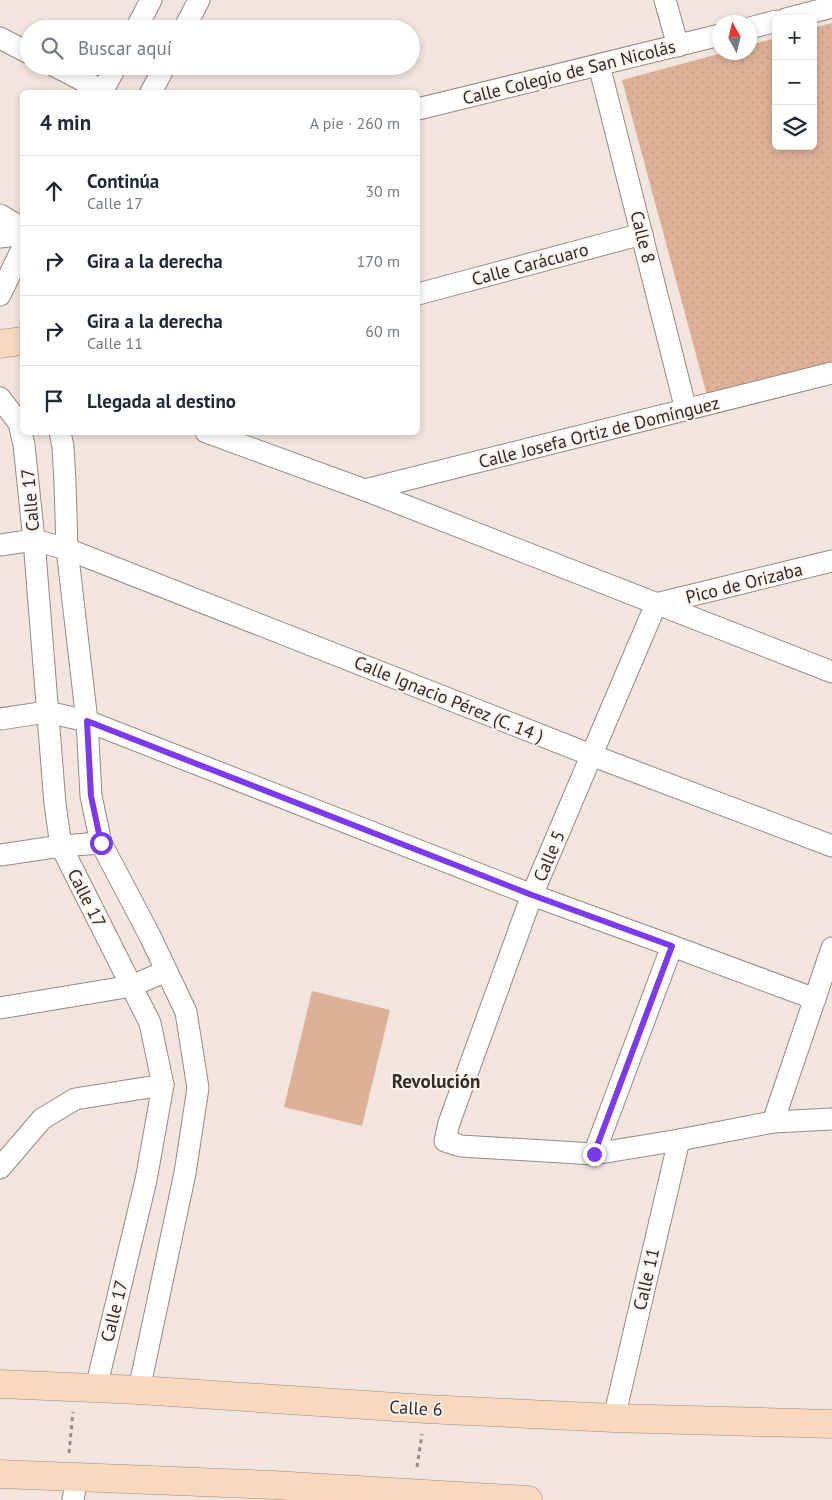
<!DOCTYPE html>
<html lang="es">
<head>
<meta charset="utf-8">
<style>
  body { margin:0; font-family:"PT Sans",sans-serif; background:#f6f6f7; color:#1f2937 }
  .controls { position:absolute; right:15px; top:15px; display:grid; overflow:hidden; border-radius:8px; box-shadow:0 2px 8px #0003 }
  .controls button { width:45px; height:45px; display:grid; place-items:center; padding:0; border:0; border-bottom:1px solid #e0e1e3; background:#fff; color:#1f2937; font:25px sans-serif }
  .compass { position:absolute; left:712px; top:15px; width:45px; height:45px; border-radius:50%; background:#fff; box-shadow:0 2px 8px #0003; rotate:352deg }
  .stop { position:absolute; width:15px; height:15px; margin:-11px; border:4px solid #7c3aed; border-radius:50%; background:#fff }
  .stop.end { background:#7c3aed; border-color:#fff; box-shadow:0 1px 5px #0008 }
  .list { margin:0; padding:0; list-style:none }
  h2 { display:flex; justify-content:space-between; align-items:center; height:65px; margin:0; padding:0 20px; font-size:21px }
  h2 small { font-size:16px; font-weight:400; color:#747a83 }
  .list li { display:grid; grid-template-columns:32px 1fr auto; gap:15px; align-items:center; box-sizing:border-box; height:70px; padding:0 20px; border-top:1px solid #e0e1e3 }
  .list b { display:block; font-size:19px; white-space:nowrap }
  .list p { margin:0; font-size:16px; white-space:nowrap; color:#747a83 }
  .list em { font-size:16px; font-style:normal; color:#747a83 }
  .icon { flex:none; width:28px; height:28px; fill:none; stroke:currentColor; stroke-width:2; stroke-linecap:round; stroke-linejoin:round }
  .map { position:relative; flex:none; width:832px; height:1500px; overflow:hidden }
  .search { position:absolute; background:#fff; box-shadow:0 2px 8px #0003; left:20px; top:20px; width:400px; height:55px; display:flex; align-items:center; gap:12px; box-sizing:border-box; padding:0 18px; border-radius:28px; color:#747a83; font-size:19px }
  .panel { position:absolute; background:#fff; box-shadow:0 2px 8px #0003; left:20px; top:90px; width:400px; height:345px; border-radius:8px }
  .map>svg:first-child { display:block }
  .green { fill:#ddb197 }
  .garden { fill:url(#garden-dots) }
  .lines { fill:none; stroke-linecap:round; stroke-linejoin:round }
  .street-casing { stroke:#968a83; stroke-width:23 }
  .secondary-casing { stroke:#968a83; stroke-width:29 }
  .path { stroke:#958c87; stroke-width:3; stroke-dasharray:4 4; stroke-linecap:butt }
  .street { stroke:#fff; stroke-width:21 }
  .secondary { stroke:#fad8be; stroke-width:28 }
  .route { stroke:#7c3aed; stroke-width:6 }
  .labels { text-anchor:middle; dominant-baseline:central; stroke-width:4; stroke-linejoin:round; paint-order:stroke }
  .street-label { font-size:18px; fill:#2f2a28; stroke:#fef3ed }
  .neighbourhood-label { font-size:19px; font-weight:bold; fill:#362c26; stroke:#fef3ed }
</style>
</head>
<body>
<div class="map">
<svg width="832" height="1500" viewBox="0 0 832 1500">
  <defs>
    <pattern id="garden-dots" width="8" height="8" patternUnits="userSpaceOnUse" patternTransform="scale(1.25)"><rect width="8" height="8" fill="#ddb197"/><path d="M2 2h.1M6 6h.1" fill="none" stroke="#be9882" stroke-width="1.8" stroke-linecap="round"/></pattern>
  </defs>
  <rect width="100%" height="100%" fill="#f2e5dd"/>
  <!-- green -->
  <polygon class="green" points="312,991 390,1010 362,1126 284,1107"/>
  <!-- garden -->
  <polygon class="garden" points="832,23 832,366 708,399 622,80 722,53 750,52 750,45 776,38 776,146 813,146 813,28"/>
  <g class="lines">
    <defs>
      <g id="street">
        <polyline points="665,0 678,46"/>
        <polyline points="786,19 832,7"/>
        <polyline points="750,28 776,21"/>
        <polyline points="136,29 151,0"/>
        <polyline points="184,29 199,0"/>
        <polyline points="0,38 29,53"/>
        <polyline points="599,65 686,410"/>
        <polyline points="55,66 103,91"/>
        <polyline points="102,92 116,66"/>
        <polyline points="151,92 165,66"/>
        <polyline points="418,109 720,35"/>
        <polyline points="0,215 22,228"/>
        <polyline points="0,237 22,234"/>
        <polyline points="418,294 642,234"/>
        <polyline points="0,295 22,249"/>
        <polyline points="0,398 19,423 24,445 34,540 55,804 61,846 150,1023 163,1085 146,1180 96,1388"/>
        <polyline points="60,432 63,447 65,482 67,549 87,721 91,796 101,843 150,936 186,1012 198,1088 185,1173 139,1390"/>
        <polyline points="206,432 365,490 832,672"/>
        <polyline points="365,490 832,373"/>
        <polyline points="0,545 34,540 67,549 591,755 832,846"/>
        <polyline points="832,561 656,604 532,895 449,1123 445,1141 461,1146 594,1154 679,1140 773,1122 832,1119"/>
        <polyline points="0,719 47,712 87,721 532,895 672,946 815,999"/>
        <polyline points="0,855 61,846 101,843"/>
        <polyline points="0,1008 132,986 166,971"/>
        <polyline points="773,1122 832,948"/>
        <polyline points="594,1154 672,946"/>
        <polyline points="0,1168 42,1119 75,1099 163,1085"/>
        <polyline points="614,1418 679,1140"/>
        <polyline points="73,1500 77,1477"/>
      </g>
      <g id="secondary">
        <polyline points="0,344 22,341"/>
        <polyline points="0,1384 139,1390 426,1409 614,1418 832,1424"/>
        <polyline points="0,1474 273,1485 528,1500"/>
      </g>
    </defs>
    <!-- street casing -->
    <use href="#street" class="street-casing"/>
    <!-- secondary casing -->
    <use href="#secondary" class="secondary-casing"/>
    <!-- path -->
    <g class="path">
      <polyline points="69,1453 73,1412"/>
      <polyline points="417,1467 422,1434"/>
    </g>
    <!-- street -->
    <use href="#street" class="street"/>
    <!-- secondary -->
    <use href="#secondary" class="secondary"/>
  </g>
  <g class="lines">
    <!-- route -->
    <polyline class="route" points="101,843 91,796 87,721 532,895 672,946 594,1154"/>
  </g>
  <g class="labels">
    <!-- street labels -->
    <g class="street-label">
      <text transform="translate(569 72) rotate(-14)">Calle Colegio de San Nicolás</text>
      <text transform="translate(643 237) rotate(76)">Calle 8</text>
      <text transform="translate(530 264) rotate(-15)">Calle Carácuaro</text>
      <text transform="translate(599 432) rotate(-14)">Calle Josefa Ortiz de Domínguez</text>
      <text transform="translate(30 500) rotate(-95)">Calle 17</text>
      <text transform="translate(744 583) rotate(-14)">Pico de Orizaba</text>
      <text transform="translate(449 699) rotate(22)">Calle Ignacio Pérez (C. 14 )</text>
      <text transform="translate(549 856) rotate(-67)">Calle 5</text>
      <text transform="translate(87 898) rotate(63)">Calle 17</text>
      <text transform="translate(646 1279) rotate(-77)">Calle 11</text>
      <text transform="translate(114 1311) rotate(-76)">Calle 17</text>
      <text transform="translate(416 1408) rotate(3)">Calle 6</text>
    </g>
    <!-- neighbourhood labels -->
    <g class="neighbourhood-label">
      <text x="436" y="1081">Revolución</text>
    </g>
  </g>
</svg>
<div class="controls">
<button>+</button>
<button>−</button>
<button><svg class="icon" aria-label="layers" viewBox="0 0 24 24"><path d="M12 4l9 5-9 5-9-5zM3 14l9 5 9-5"/></svg></button>
</div>
<svg class="compass" viewBox="-18 -18 36 36"><path d="M0-13l5 13h-10z" fill="#e53935"/><path d="M0 13l5-13h-10z" fill="#747a83"/></svg>
<div class="stop" style="left:101px;top:843px"></div>
<div class="stop end" style="left:594px;top:1154px"></div>
<div class="search"><svg class="icon" aria-label="search" viewBox="0 0 24 24"><circle cx="10" cy="10" r="6"/><path d="M15 15l6 6"/></svg>Buscar aquí</div>
<section class="panel">
<h2>4 min<small>A pie · 260 m</small></h2>
<ul class="list">
<li><svg class="icon" aria-label="ahead" viewBox="0 0 24 24"><path d="M12 20V5M6 11l6-6 6 6"/></svg><div><b>Continúa</b><p>Calle 17</p></div><em>30 m</em></li>
<li><svg class="icon" aria-label="right" viewBox="0 0 24 24"><path d="M7 20v-9h11M14 6l5 5-5 5"/></svg><div><b>Gira a la derecha</b></div><em>170 m</em></li>
<li><svg class="icon" aria-label="right" viewBox="0 0 24 24"><path d="M7 20v-9h11M14 6l5 5-5 5"/></svg><div><b>Gira a la derecha</b><p>Calle 11</p></div><em>60 m</em></li>
<li><svg class="icon" aria-label="arrive" viewBox="0 0 24 24"><path d="M6 21V4h12l-3 4 3 4H6"/></svg><div><b>Llegada al destino</b></div></li>
</ul>
</section>
</div>
</body>
</html>
